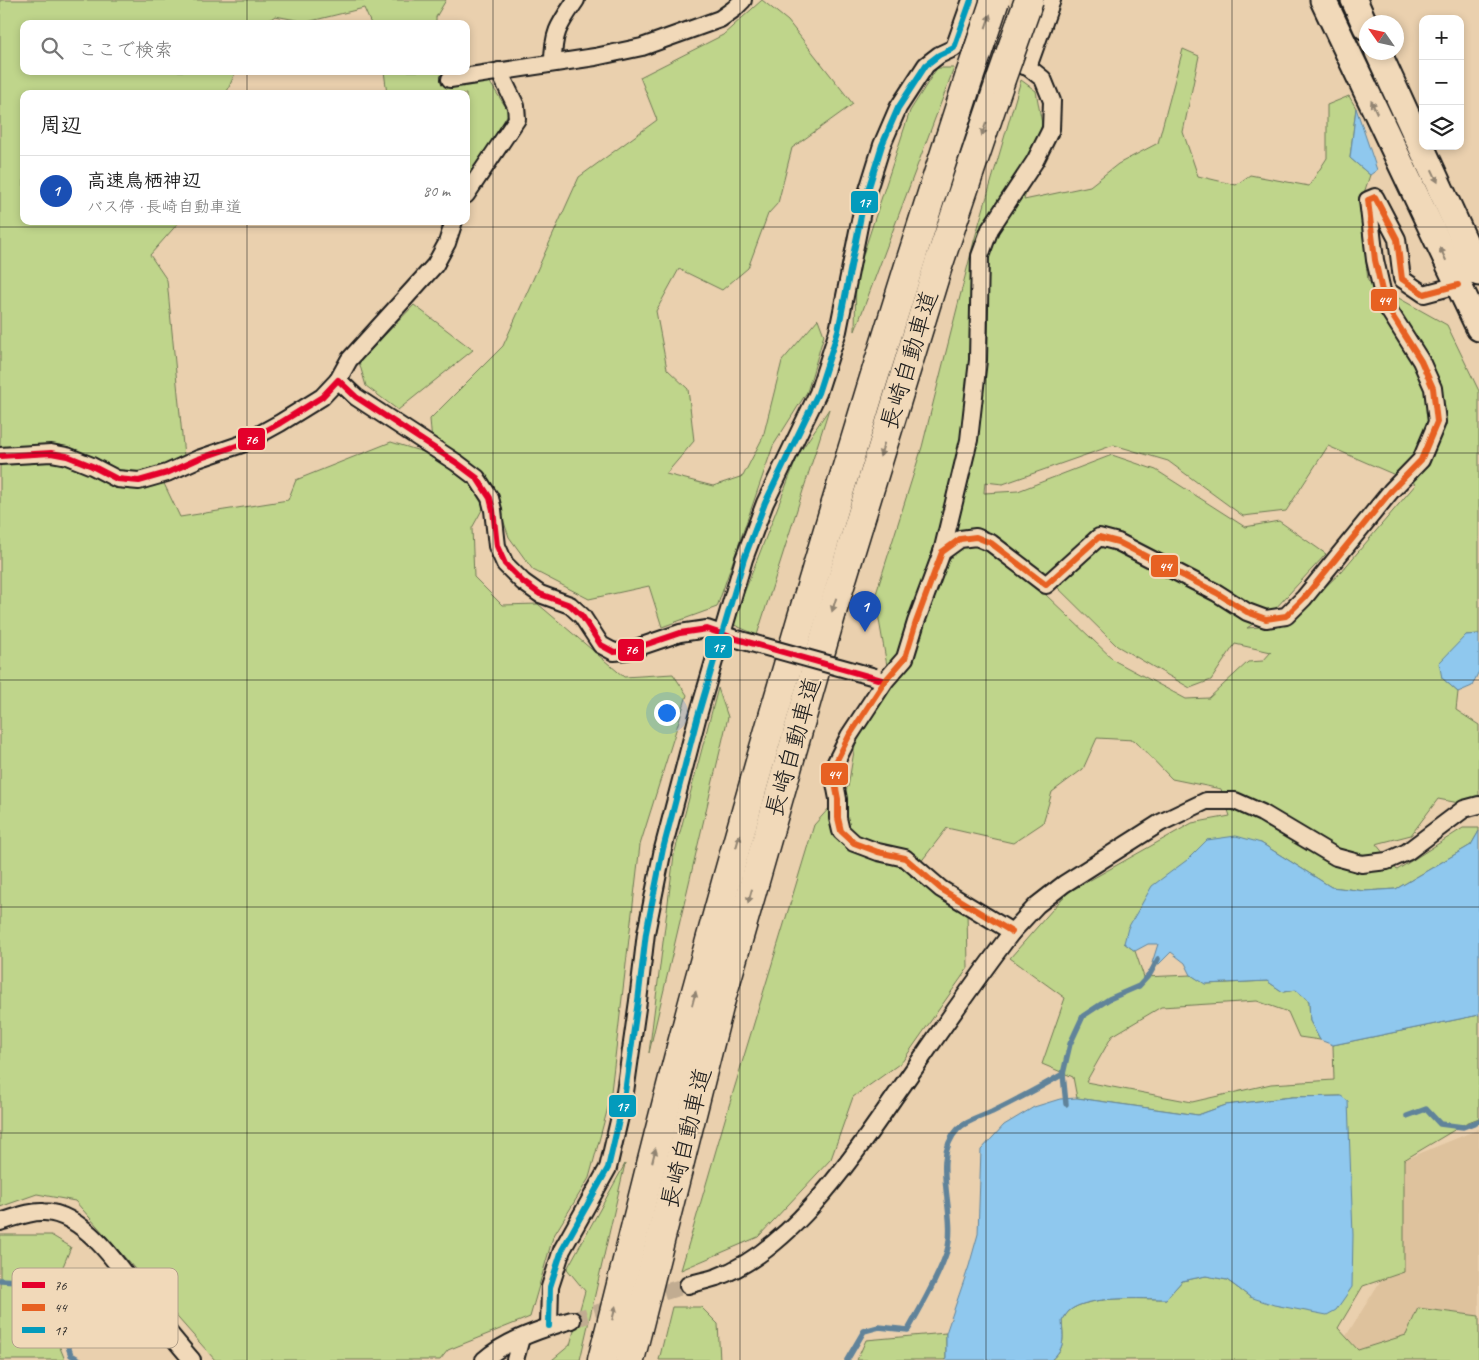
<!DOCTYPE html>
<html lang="ja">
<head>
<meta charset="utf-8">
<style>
  body { margin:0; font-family:Caveat,"Klee One",sans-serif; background:#f6f6f6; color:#222 }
  .controls { position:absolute; right:15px; top:15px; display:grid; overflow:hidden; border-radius:10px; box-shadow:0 2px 8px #0003 }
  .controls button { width:45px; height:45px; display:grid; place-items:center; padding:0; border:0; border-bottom:1px solid #e0e0e0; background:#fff; color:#222; font:25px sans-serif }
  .compass { position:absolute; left:1359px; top:15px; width:45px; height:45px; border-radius:50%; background:#fff; box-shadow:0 2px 8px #0003; rotate:304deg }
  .you { position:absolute; left:666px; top:712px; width:18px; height:18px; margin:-12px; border:4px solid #fff; border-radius:50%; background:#1a73e8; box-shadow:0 0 0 8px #1a73e833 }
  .badge { display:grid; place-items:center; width:32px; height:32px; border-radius:50%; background:#c8321e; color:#fff; font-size:16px; font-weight:700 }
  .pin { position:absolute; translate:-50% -41px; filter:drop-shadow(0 1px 2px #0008) }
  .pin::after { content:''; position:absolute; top:26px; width:18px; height:15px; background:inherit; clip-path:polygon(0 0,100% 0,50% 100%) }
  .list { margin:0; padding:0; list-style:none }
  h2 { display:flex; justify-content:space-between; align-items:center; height:65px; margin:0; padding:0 20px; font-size:21px }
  h2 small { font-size:16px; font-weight:400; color:#767676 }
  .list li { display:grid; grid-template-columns:32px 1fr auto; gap:15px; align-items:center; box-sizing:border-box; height:70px; padding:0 20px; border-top:1px solid #e0e0e0 }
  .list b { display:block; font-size:19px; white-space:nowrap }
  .list p { margin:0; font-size:16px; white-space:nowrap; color:#767676 }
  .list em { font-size:16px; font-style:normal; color:#767676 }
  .icon { flex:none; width:28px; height:28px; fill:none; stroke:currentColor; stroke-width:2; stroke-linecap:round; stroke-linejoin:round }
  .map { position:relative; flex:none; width:1479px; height:1360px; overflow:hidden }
  .search { position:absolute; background:#fff; box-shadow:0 2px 8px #0003; left:20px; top:20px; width:450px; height:55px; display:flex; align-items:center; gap:12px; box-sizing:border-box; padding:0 18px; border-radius:10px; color:#767676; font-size:19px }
  .panel { position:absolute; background:#fff; box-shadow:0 2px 8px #0003; left:20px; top:90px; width:450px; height:135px; border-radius:10px }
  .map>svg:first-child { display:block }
  .built { fill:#dec29d }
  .green { fill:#bfd58b; stroke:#6e7854; fill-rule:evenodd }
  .water { fill:#8fc8ee; stroke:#61839a }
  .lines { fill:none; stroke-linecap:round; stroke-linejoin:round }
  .stream { stroke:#61839a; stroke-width:5.5 }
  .minor-tunnel { stroke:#c1ac91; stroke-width:16; stroke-dasharray:16 8; stroke-linecap:butt }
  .minor-casing { stroke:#1c1c1c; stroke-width:20 }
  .primary-casing { stroke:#1c1c1c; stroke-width:29 }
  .motorway-casing { stroke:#1c1c1c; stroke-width:31 }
  .minor { stroke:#f1d9b9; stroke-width:16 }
  .primary { stroke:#f1d9b9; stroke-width:25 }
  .motorway { stroke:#f1d9b9; stroke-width:28 }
  .minor-bridge-casing { stroke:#1c1c1c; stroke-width:20; stroke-linecap:butt }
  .motorway-bridge-casing { stroke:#1c1c1c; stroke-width:31; stroke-linecap:butt }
  .minor-bridge { stroke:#f1d9b9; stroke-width:16 }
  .motorway-bridge { stroke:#f1d9b9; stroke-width:28 }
  .bus-1-casing { stroke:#f1d9b9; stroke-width:10 }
  .bus-2-casing { stroke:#f1d9b9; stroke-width:10 }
  .bus-3-casing { stroke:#f1d9b9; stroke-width:10 }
  .bus-1 { stroke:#e4002b; stroke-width:6 }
  .bus-2 { stroke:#e76122; stroke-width:6 }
  .bus-3 { stroke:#039bbc; stroke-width:6 }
  .oneway { fill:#918472 }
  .grid { fill:none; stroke:#1c1c1c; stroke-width:1; stroke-opacity:0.55 }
  .labels { text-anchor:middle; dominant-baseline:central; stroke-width:4; stroke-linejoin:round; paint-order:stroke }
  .street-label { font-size:24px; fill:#1c1c1c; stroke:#f1d9b9 }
  .key { fill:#f1d9b9; stroke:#b1a08a; stroke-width:1 }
  .key-label { font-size:14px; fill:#1c1c1c }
  .line-badge { stroke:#f1d9b9; stroke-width:2 }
  .badge-label { font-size:14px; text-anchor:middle; font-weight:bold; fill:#fff }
</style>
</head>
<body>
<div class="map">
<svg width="1479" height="1360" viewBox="0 0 1479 1360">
  <rect width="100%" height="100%" fill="#ead0ae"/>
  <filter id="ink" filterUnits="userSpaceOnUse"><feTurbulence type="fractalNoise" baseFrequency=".02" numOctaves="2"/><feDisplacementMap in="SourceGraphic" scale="10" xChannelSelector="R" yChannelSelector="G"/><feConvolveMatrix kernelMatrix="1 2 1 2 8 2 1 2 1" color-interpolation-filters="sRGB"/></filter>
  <g filter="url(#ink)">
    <!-- built -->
    <polygon class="built" points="1479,1129 1479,1316 1418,1308 1406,1335 1358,1350 1346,1336 1381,1280 1404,1271 1404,1160"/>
    <!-- green -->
    <g class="green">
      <polygon points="0,0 446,0 436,17 436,24 371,24 364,8 307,22 275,16 264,24 24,24 24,71 236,71 226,94 24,94 24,221 180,221 150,255 167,280 184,456 157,469 180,517 288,500 296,480 391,442 433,455 430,419 503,346 579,177 657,120 640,77 723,35 762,0 788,21 853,104 792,148 778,203 768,214 748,268 722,290 679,269 656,311 667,369 688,389 694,441 666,474 713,486 743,476 763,437 782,361 818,319 824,335 807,392 773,446 717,607 662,627 649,586 589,599 533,570 509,537 493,490 472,528 474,577 502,605 538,604 624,677 673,674 687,695 640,845 610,1100 589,1178 553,1237 530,1317 448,1350 440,1360 215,1360 75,1201 37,1194 0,1207"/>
      <path d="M1183,49l16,7 -16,76 15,44 38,9 14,-10 59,11 18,-28v-53l22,-9 7,12 -6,50 20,17 -10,30 8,76 79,44 32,66v243l-13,1 -24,43 16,14 -2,18 23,15v71l-20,7 -21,-4 -27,36 -35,9 21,26 66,-42h16v3l-8,14 -75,44 -31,2 -34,-4 -70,-44 -54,-3 -20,20 -63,83 11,8 9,26 47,-2 15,9 61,-3 16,11 13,-2 13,11 1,20 10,19 -21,-3 -11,-25 -31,-11 -96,6 -49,29 -26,46 106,20 79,-18 63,-4 -1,-35 146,-30v103l-13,5 -62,37v112l-41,14 -25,42 20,22 48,-15 12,-27 61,8v44h-428c15,-12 12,-22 11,-39 2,-3 4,-7 7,-10 19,-16 73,-12 97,-12l16,-18 24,-5 21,4 23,17 90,-201 -48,1 -66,8 -28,10 -121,-17 -4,-21 -31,-13 23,-66 -55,-40 57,-65 125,-70 38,-7 -9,-27 -49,-10 -38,-39 -37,-2 -14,31 -31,23 -9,31 -30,20 -66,-15 -37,48 57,34 1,58 -66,94 -49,35 -22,62 -73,78 -77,33 47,-161 86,-284 34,-38 7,-42 35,-62 -15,-86 47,-150 52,-206 47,-161 15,11 6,33 -18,76 66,-14 28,-22 40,-21zM1114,445l54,16 75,55 43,-5 42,-65 88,38 -75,88 -56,53 -38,3 27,-18 52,-56 -47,-33 -34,6 -89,-57 -44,-15 -94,36 -34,2 1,-11 18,2zM980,529l65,46 72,71 73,42 21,-8 24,-36 36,8 -8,9 -15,1 -39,36 -23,1 -71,-38 -69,-66 -67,-53z"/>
      <polygon points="937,68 954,68 855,331 856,276 910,111"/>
      <polygon points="384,71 466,71 487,78 509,112 466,186 466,94 387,94"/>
      <polygon points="414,305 473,350 398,410 366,386 359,362"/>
      <polygon points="829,409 757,635 732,624 798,455"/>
      <polygon points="718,688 728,717 649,1053 674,855"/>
      <polygon points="625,1164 580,1360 552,1360 570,1345 585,1291 567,1269"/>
      <polygon points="0,1235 51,1235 71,1247 45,1310 65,1360 0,1360"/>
      <polygon points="672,1307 701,1307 718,1324 720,1360 659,1360"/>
      <polygon points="946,1333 946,1360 857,1360 866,1340"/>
    </g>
    <!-- water -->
    <g class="water">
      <polygon points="1356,108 1377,170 1370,175 1350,158"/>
      <polygon points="1479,634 1479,671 1472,686 1458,692 1442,678 1439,663 1466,635"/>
      <polygon points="1479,831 1479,1015 1333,1045 1320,1040 1310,1021 1309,1001 1296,990 1283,992 1267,981 1205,984 1191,975 1185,963 1171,952 1159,964 1152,963 1158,944 1148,944 1135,951 1124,943 1128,928 1152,886 1187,860 1207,840 1236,836 1261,843 1331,887 1365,891 1396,889 1471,845"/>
      <path d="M1341,1096l7,5 5,134 -1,52 -16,23 -9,5 -53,-10 -24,-8 -23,-17 -21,-4 -24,5 -16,18c-24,0 -78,-4 -97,12 -3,3 -5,7 -7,10 1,18 4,26 -11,39h-105v-27l23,-67 9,-32 3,-84 23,-25 30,-18 26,-8 17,-1 121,17 28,-10 66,-8z"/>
    </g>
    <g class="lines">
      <!-- stream -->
      <g class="stream">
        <polyline points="1063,1074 1066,1104"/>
        <polyline points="1407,1116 1426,1109 1440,1124 1463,1127 1479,1121"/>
        <polyline points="0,1280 19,1281 57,1314 71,1355 80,1360"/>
        <path d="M847,1360l17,-29 15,-4 29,3c13,-23 31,-54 39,-79 11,-38 -18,-92 11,-122 8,-8 23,-12 34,-17 24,-12 47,-24 71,-38l7,-30 13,-28 26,-17 30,-13 11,-12 8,-15"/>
      </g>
      <!-- minor-tunnel -->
      <polyline class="minor-tunnel" points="572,1320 688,1285"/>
      <defs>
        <g id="minor">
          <polyline points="970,52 1028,67 1052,0"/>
          <path d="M553,63c0,-31 6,-38 23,-63"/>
          <polyline points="450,79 595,57 642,47 720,19 734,9 743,0"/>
          <polyline points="466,195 517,119 516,106 499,71"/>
          <polyline points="338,380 349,360 435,265 447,243 454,221"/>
          <polyline points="0,456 51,453 67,456 92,466 117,479 139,481 167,473 198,459 242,444 280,423 322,397 338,380 356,397 457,463 477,478 490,498 493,510 497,546 505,564 523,582 540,594 570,605 582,616 601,645 614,652 627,651 680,633 707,629 733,638"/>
          <polyline points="942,552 969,440 978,360 980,256 990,229 1035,161 1051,129 1052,101 1043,79 1028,67"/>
          <polyline points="1012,932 941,889 905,858 878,852 854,843 841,831 838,818 838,799 834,778 836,762 849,736 885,681 905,658 916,622 942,552 960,539 976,537 991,543 1046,585 1099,537 1118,542 1217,593 1247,612 1266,619 1286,616 1304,598 1391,491 1421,460 1437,422 1433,388 1421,361 1385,304 1375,260 1368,200 1375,197 1397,239 1402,279 1424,294 1458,285"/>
          <path d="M0,1222c15,-4 29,-11 44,-10 45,1 85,69 109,101 13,16 26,32 39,47"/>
          <path d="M688,1285c9,-3 20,-5 29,-8 75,-27 137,-122 181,-185 37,-53 74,-108 114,-160l25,-27 27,-21 96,-61 46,-22h29l27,12 74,44 26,7 25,-3 20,-9 57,-43 15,-4"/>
          <polyline points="549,1326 550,1287 562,1250 608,1168 624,1099 638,1001 646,933 663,849 697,719 744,559 765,503 818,393 838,331 863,206 882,145 898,108 926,65 939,55 954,48 971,0"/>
          <path d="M484,1360c22,-20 59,-32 88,-40"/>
          <polyline points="515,1360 521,1338"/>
        </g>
        <g id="primary">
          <polyline points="1323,0 1479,328"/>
          <polyline points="1354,0 1366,27"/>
          <polyline points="1378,52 1479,273"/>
        </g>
        <g id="motorway">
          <path d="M602,1360c31,-122 60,-244 93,-365 84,-309 176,-616 275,-920"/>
          <polyline points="630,1360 720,1003 832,612 938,266 1000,82"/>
        </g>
      </defs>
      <!-- minor casing -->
      <use href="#minor" class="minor-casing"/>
      <!-- primary casing -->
      <use href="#primary" class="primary-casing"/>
      <!-- motorway casing -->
      <use href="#motorway" class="motorway-casing"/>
      <!-- minor -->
      <use href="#minor" class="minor"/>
      <!-- primary -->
      <use href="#primary" class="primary"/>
      <!-- motorway -->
      <use href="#motorway" class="motorway"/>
      <defs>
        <polyline id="minor-bridge" points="737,639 875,677"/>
        <g id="motorway-bridge">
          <polyline points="970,75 995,0"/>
          <polyline points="1000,82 1029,0"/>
        </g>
      </defs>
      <!-- minor-bridge casing -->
      <use href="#minor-bridge" class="minor-bridge-casing"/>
      <!-- motorway-bridge casing -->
      <use href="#motorway-bridge" class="motorway-bridge-casing"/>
      <!-- minor-bridge -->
      <use href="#minor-bridge" class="minor-bridge"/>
      <!-- motorway-bridge -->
      <use href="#motorway-bridge" class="motorway-bridge"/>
      <defs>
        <polyline id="bus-1" points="0,456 51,453 67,456 92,466 117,479 139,481 167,473 198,459 242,444 280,423 322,397 338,380 356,397 457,463 477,478 490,498 493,510 497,546 505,564 523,582 540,594 570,605 582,616 601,645 614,652 627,651 680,633 707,629 737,639 885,681"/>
        <polyline id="bus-2" points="1012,932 941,889 905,858 878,852 854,843 841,831 838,818 838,799 834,778 836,762 849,736 885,681 905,658 916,622 942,552 960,539 976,537 991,543 1046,585 1099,537 1118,542 1217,593 1247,612 1266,619 1286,616 1304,598 1391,491 1421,460 1437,422 1433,388 1421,361 1385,304 1375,260 1368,200 1375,197 1397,239 1402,279 1424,294 1458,285"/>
        <polyline id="bus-3" points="549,1326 550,1287 562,1250 608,1168 624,1099 638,1001 646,933 663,849 697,719 744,559 765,503 818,393 838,331 863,206 882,145 898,108 926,65 939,55 954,48 971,0"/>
      </defs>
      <!-- bus-1 casing -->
      <use href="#bus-1" class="bus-1-casing"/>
      <!-- bus-2 casing -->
      <use href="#bus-2" class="bus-2-casing"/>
      <!-- bus-3 casing -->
      <use href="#bus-3" class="bus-3-casing"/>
      <!-- bus-1 -->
      <use href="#bus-1" class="bus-1"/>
      <!-- bus-2 -->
      <use href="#bus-2" class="bus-2"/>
      <!-- bus-3 -->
      <use href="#bus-3" class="bus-3"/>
    </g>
    <!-- one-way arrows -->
    <defs><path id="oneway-solid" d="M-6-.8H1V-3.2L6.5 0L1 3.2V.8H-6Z" transform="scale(1.25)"/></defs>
    <g class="oneway">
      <use href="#oneway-solid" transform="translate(988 21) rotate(-71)"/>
      <use href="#oneway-solid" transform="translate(1374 107) rotate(-115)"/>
      <use href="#oneway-solid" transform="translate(984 129) rotate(109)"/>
      <use href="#oneway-solid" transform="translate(1435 176) rotate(65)"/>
      <use href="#oneway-solid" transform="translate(1443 254) rotate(-115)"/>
      <use href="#oneway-solid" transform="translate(882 450) rotate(107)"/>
      <use href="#oneway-solid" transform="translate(834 605) rotate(107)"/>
      <use href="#oneway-solid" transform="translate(738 841) rotate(-74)"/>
      <use href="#oneway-solid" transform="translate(750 896) rotate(106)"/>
      <use href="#oneway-solid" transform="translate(694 998) rotate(-75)"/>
      <use href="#oneway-solid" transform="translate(654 1155) rotate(-76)"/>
      <use href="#oneway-solid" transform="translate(614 1313) rotate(-76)"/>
    </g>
  </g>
  <!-- grid -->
  <path class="grid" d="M247,0v24M493,0v1360M740,0v1360M986,0v1360M1232,0v1360M247,71v23M247,221v1139M0,227h1479M0,453h1479M0,680h1479M0,907h1479M0,1133h1479"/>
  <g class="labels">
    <!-- street labels -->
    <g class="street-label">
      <text transform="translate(909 360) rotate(-73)">長崎自動車道</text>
      <text transform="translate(793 747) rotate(-74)">長崎自動車道</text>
      <text transform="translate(686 1138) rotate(-76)">長崎自動車道</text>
    </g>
  </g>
  <!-- legend -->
  <rect x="12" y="1268" width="166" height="80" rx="8" class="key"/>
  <rect x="22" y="1282" width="23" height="6" fill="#e4002b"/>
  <rect x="22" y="1304" width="23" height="7" fill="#e76122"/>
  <rect x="22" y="1327" width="23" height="6" fill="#039bbc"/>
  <g class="key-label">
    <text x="54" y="1290">76</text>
    <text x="54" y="1312">44</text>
    <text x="54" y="1335">17</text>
  </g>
  <g class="line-badge">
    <rect x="850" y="190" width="29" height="24" rx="5" fill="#039bbc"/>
    <rect x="1370" y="288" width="28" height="24" rx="5" fill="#e76122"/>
    <rect x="237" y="427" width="29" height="24" rx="5" fill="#e4002b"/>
    <rect x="1150" y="554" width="29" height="24" rx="5" fill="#e76122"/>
    <rect x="704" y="635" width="29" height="24" rx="5" fill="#039bbc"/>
    <rect x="617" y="638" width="28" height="24" rx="5" fill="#e4002b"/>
    <rect x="820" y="762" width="29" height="24" rx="5" fill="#e76122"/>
    <rect x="608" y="1094" width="29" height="24" rx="5" fill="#039bbc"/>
  </g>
  <g class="badge-label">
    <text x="864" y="207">17</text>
    <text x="1384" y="305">44</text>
    <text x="251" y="444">76</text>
    <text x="1165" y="571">44</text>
    <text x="718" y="652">17</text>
    <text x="631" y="654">76</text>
    <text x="834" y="779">44</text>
    <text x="622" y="1111">17</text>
  </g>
</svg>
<div class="controls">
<button>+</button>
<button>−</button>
<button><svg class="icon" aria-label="layers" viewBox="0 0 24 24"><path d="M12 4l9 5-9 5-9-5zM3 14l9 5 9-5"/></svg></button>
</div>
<svg class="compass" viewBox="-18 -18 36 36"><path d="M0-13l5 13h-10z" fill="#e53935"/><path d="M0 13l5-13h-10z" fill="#767676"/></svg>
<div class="you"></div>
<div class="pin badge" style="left:865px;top:632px;background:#1a4fb4">1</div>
<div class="search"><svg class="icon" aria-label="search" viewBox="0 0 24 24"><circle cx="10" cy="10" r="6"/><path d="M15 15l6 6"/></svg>ここで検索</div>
<section class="panel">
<h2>周辺<small></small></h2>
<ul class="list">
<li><span class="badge" style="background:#1a4fb4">1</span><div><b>高速鳥栖神辺</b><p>バス停 · 長崎自動車道</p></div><em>80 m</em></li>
</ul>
</section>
</div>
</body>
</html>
